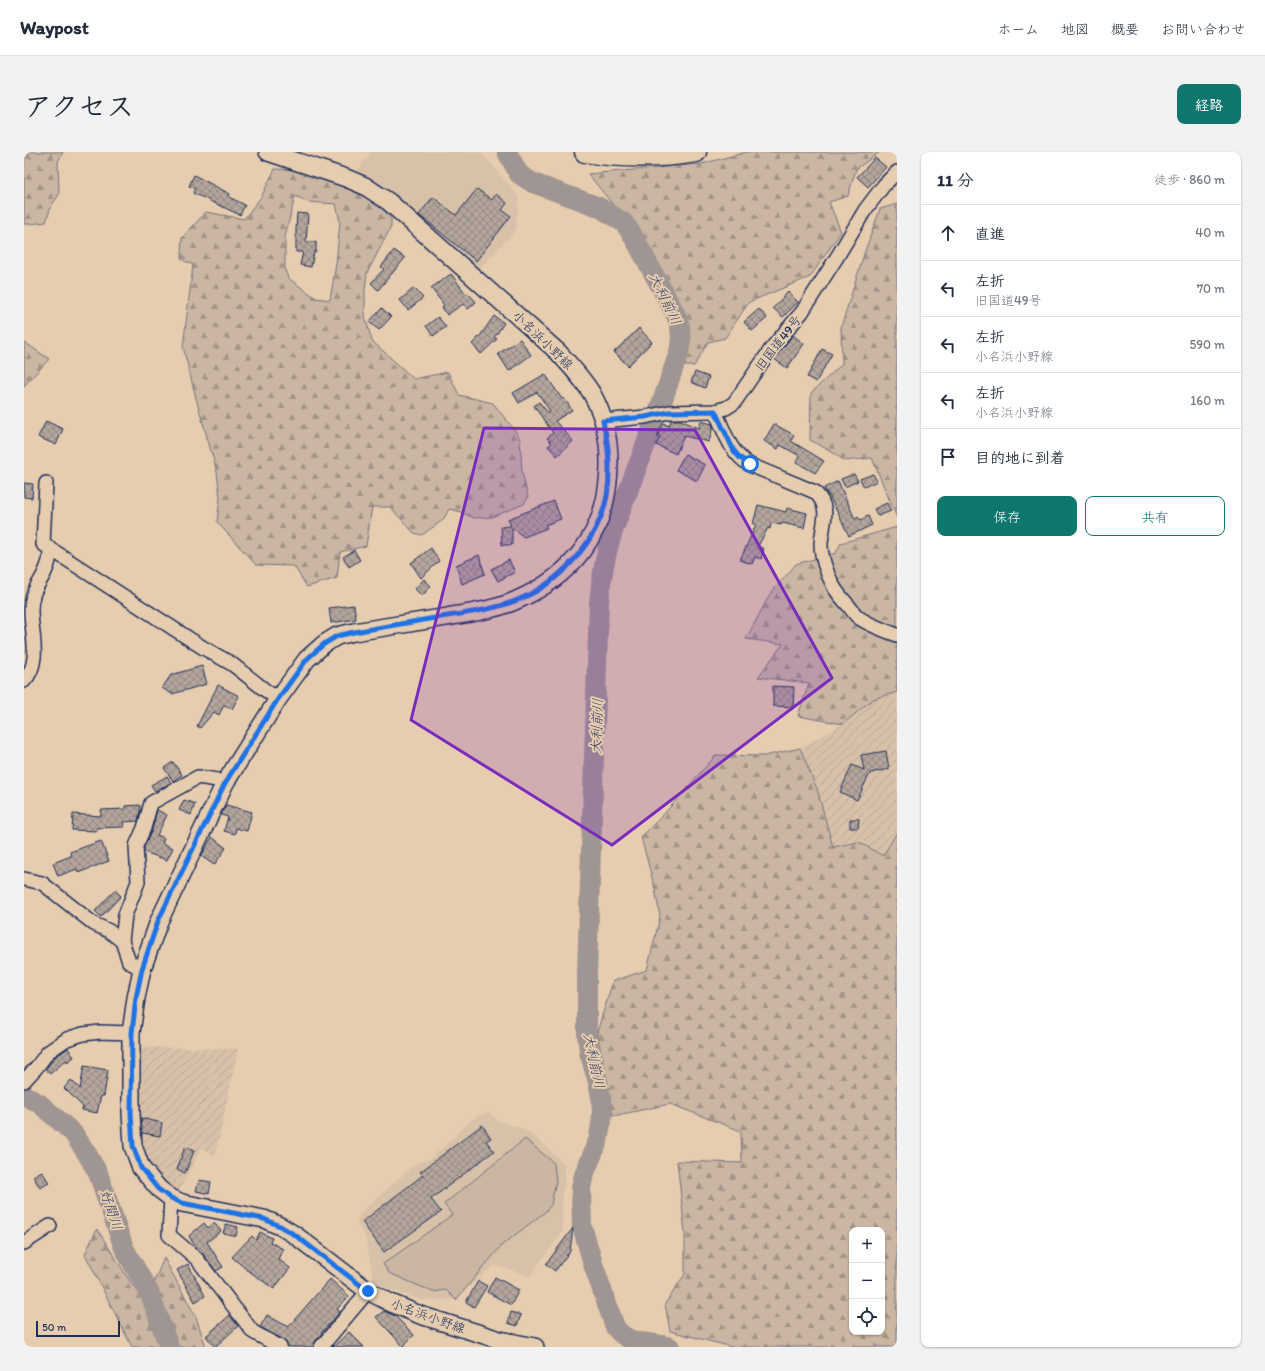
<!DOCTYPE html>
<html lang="ja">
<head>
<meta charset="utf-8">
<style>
  body { margin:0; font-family:Itim,"Klee One",sans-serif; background:#f2f2f3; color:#1f2937 }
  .controls { position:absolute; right:12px; bottom:12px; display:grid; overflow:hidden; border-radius:8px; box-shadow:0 1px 3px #0004 }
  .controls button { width:36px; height:36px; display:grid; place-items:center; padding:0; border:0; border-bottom:1px solid #e0e1e3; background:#fff; color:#1f2937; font:20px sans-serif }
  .scale { position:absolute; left:12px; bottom:10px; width:84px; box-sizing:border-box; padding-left:4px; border:2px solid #1b2f5e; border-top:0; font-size:11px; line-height:14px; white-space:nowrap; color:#1b2f5e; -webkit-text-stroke:3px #e7cdaf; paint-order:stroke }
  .stop { position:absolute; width:12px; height:12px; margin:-9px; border:3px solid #1a73e8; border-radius:50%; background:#fff }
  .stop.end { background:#1a73e8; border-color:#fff; box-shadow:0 1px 4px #0008 }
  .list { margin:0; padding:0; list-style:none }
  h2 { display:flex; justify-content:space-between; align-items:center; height:52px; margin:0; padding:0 16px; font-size:17px }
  h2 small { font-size:13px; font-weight:400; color:#747a83 }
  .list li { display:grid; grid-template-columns:26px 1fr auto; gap:12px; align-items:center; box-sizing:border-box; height:56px; padding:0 16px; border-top:1px solid #e0e1e3 }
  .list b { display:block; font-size:15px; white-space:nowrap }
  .list p { margin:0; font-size:13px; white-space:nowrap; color:#747a83 }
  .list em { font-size:13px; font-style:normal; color:#747a83 }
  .actions { display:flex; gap:8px; padding:12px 16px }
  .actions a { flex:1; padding:9px 0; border:1px solid #0f766e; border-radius:8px; text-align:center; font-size:14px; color:#0f766e }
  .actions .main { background:#0f766e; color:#fff }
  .icon { flex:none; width:22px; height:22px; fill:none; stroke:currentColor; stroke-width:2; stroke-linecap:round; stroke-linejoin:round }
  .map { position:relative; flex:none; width:873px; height:1195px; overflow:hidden; border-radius:8px }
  header { display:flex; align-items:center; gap:24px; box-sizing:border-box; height:56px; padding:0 20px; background:#fff; border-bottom:1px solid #e0e1e3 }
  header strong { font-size:19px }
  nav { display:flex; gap:22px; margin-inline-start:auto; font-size:14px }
  .intro { display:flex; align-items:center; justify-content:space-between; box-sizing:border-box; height:96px; padding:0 24px }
  h1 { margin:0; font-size:28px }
  .button { padding:10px 18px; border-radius:8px; background:#0f766e; color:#fff; font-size:14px; font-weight:700 }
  main { display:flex; gap:24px; padding:0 24px }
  aside { flex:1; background:#fff; border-radius:8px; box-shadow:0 1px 3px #0004 }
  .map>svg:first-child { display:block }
  .built { fill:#d8c1a9 }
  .industrial { fill:url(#industrial-furrows) }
  .grass { fill:#cab6a3; stroke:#727280 }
  .forest { fill:url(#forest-firs); stroke:#727280; fill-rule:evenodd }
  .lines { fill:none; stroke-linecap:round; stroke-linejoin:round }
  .river { stroke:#9f9592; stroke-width:20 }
  .building { fill:url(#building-cross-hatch); stroke:#1b2f5e }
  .minor-casing { stroke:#1b2f5e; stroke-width:16 }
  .major-casing { stroke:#1b2f5e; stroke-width:20 }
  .highway-casing { stroke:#1b2f5e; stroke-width:23 }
  .minor { stroke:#e7cdaf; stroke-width:13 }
  .major { stroke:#e7cdaf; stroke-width:17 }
  .highway { stroke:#e7cdaf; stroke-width:20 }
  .route { stroke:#1a73e8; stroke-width:5 }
  .marked { fill:#7b2cbf; fill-opacity:0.2; stroke:#7b2cbf; stroke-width:3; stroke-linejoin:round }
  .labels { text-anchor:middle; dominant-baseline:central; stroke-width:4; stroke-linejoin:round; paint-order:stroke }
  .street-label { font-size:13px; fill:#1b2f5e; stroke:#e7cdaf }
  .water-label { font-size:14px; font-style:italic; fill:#2f3e66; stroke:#e7cdaf }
</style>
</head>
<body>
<header>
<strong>Waypost</strong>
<nav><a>ホーム</a><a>地図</a><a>概要</a><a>お問い合わせ</a></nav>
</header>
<div class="intro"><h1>アクセス</h1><a class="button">経路</a></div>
<main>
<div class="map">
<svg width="873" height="1195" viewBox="0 0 873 1195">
  <defs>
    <pattern id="industrial-furrows" width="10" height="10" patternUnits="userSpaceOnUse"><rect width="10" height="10" fill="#d8c1a9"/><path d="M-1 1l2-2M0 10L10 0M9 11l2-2" fill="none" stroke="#b9a694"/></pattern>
    <pattern id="forest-firs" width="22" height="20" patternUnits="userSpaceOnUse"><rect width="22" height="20" fill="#cab6a3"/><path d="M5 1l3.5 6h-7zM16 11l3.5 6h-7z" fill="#a39488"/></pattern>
    <pattern id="building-cross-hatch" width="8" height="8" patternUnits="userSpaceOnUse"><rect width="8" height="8" fill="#b4a59b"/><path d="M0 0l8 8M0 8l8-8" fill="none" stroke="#928782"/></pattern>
  </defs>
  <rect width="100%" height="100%" fill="#e7cdaf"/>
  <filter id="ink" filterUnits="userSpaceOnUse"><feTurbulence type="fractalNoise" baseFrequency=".025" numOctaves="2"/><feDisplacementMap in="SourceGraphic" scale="8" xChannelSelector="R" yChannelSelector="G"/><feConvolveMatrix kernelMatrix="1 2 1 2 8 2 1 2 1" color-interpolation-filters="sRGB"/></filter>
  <g filter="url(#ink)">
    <!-- built -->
    <g class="built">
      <polygon points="347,0 455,0 463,7 495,45 492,78 454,118 332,21"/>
      <polygon points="465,960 474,969 497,976 507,982 541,1012 541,1031 538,1042 539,1079 506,1124 477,1115 470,1114 444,1135 432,1148 396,1148 356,1134 350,1130 341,1084 333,1073 336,1061 392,1011 406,1007 451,965"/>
    </g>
    <!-- industrial -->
    <g class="industrial">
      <polygon points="873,540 873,680 859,704 835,690 809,695 793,637 776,596 819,572 849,547"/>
      <polygon points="115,895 214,897 191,1005 178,996 155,1039 138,1031 114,997"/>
    </g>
    <!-- grass -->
    <polygon class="grass" points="501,987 530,1011 532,1029 527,1053 521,1060 478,1093 432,1148 422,1138 409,1140 365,1121 359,1112 428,1063 420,1052"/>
    <!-- forest -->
    <g class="forest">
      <polygon points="0,0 39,0 34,10 35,43 27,54 22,70 6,72 0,72"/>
      <polygon points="723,0 856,0 832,17 824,44 805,50 817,80 786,125 725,150 701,186 684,190 670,214 661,214 661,188 650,145 618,88 564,22 677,12"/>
      <path d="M251,17l81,4 35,46v8l-24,46 -2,16v27l7,25 42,38 34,-7 11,23 34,8 23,29 4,7 2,33 6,25 -4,7 -32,13 -18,1 -16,-7 -9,-2 -6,11 -21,15 -8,-2 -24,-26h-18l-6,39 -26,6 -3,26 -30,9 -13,-21 -38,-1 -39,-43 3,-24 -3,-26 -20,-70 -14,-55 10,-82 -12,-6 1,-21 24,-26 38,7 17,-22zM271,44l13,6 28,2 4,18 -4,42 -6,36 -14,-2 -28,-20 -3,-8v-33z"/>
      <polygon points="873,52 873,366 848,306 821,309 805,298 786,288 787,241 818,212 817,175 841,99 856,57"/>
      <polygon points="0,190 25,207 0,234"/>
      <polygon points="873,375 873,540 849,547 819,572 774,564 785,531 734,525 759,492 722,487 746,442 772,412 812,401 817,391"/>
      <path d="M776,596l17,41 16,58 26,-5 24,14 14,-24v515h-165l-62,-16 -5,-27 20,-30v-41l-8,-72 65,2 -1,-32 -71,-27 -57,12 -16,-84 16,-51 34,-11 13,-53 -5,-28 -14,-52 24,-24 51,-58 48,1zM828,1078h30v102h-30z"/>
      <polygon points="73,1077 109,1134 130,1130 140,1106 172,1165 182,1195 108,1195 61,1102"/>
    </g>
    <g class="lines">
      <!-- river -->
      <g class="river">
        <path d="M483,0l12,22 14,9 66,24 25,16 8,11 44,81 4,12 1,12 -2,13 -16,47 -50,132c-8,24 -12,47 -14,72l-12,371v60l2,18 9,30 3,15 1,16 -1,12 -3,16 -14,34 -3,12 1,39 11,38 22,63c14,20 35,13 55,20"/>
        <polyline points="0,943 16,952 49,981 62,1000 74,1021 100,1096 126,1142 145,1195"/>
      </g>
    </g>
    <!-- building -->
    <g class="building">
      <polygon points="851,6 862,15 844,35 833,25"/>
      <polygon points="170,23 206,42 205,45 221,53 216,63 169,41 171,37 165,34"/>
      <polygon points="453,37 468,48 472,42 483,51 478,58 487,64 452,109 395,63 409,45 432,63"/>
      <polygon points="273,61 284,62 282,90 292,90 292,100 290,100 287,115 276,113 279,100 272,100 272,78"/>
      <polygon points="370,98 381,106 354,138 347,131 360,117 357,115"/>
      <polygon points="427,122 442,142 444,141 452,150 444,157 439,152 423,163 418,155 420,153 407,136"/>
      <polygon points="390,136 399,146 384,158 376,148"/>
      <polygon points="764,140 774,150 759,165 749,156"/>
      <polygon points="358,156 367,165 355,178 345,170"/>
      <polygon points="735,157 743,166 728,179 720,170"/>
      <polygon points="470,164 480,171 470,186 473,187 457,202 448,192 456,184"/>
      <polygon points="414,165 422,175 409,184 402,174"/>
      <polygon points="615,176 628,190 604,214 590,200"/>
      <polygon points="769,183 780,192 763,216 750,207"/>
      <polygon points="496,187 507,203 485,219 474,202"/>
      <polygon points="798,197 808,202 792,230 783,225"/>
      <polygon points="671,220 685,225 681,236 667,230"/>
      <polygon points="521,222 538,247 540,246 548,258 531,269 549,289 533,304 524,294 528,291 523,286 529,281 510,254 515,250 524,261 526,259 513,240 495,251 489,241"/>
      <polygon points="647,268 656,268 675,276 677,269 688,272 689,274 685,290 660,284 652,302 632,293 636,285 633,285 639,271 645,274"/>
      <polygon points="22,269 39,277 32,293 14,285"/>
      <polygon points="750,272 770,283 767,289 800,309 791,321 772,310 776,304 756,293 754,297 740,289"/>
      <polygon points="661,302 681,313 673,329 652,318"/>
      <polygon points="830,322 834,329 821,335 817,327"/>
      <polygon points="849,322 853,329 840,335 836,327"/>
      <polygon points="814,329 831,367 834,365 836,368 844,364 848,373 825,384 805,343 804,343 800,336"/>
      <polygon points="0,331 9,332 8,346 0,345"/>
      <polygon points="530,349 537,367 521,373 523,376 500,385 488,376 488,393 478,393 477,375 487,374 484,367"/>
      <polygon points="863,351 867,359 854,364 850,357"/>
      <polygon points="734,353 762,360 763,356 783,361 780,376 758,371 757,373 747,371 746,377 744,376 734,394 740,397 737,407 731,405 728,412 716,408 732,373 729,372"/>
      <polygon points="407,396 415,409 397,426 387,411"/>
      <polygon points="330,398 336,408 325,415 319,405"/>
      <polygon points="455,403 461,422 438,432 432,413"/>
      <polygon points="485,408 491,420 474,429 467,417"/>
      <polygon points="400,427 407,434 398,444 391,437"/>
      <polygon points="330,453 332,467 307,471 305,456"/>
      <polygon points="178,514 183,532 148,542 138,536 147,523"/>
      <polygon points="194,533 215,544 208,557 200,553 195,563 190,560 176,576 173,574"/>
      <polygon points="749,534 770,535 769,555 749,554"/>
      <polygon points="862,599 865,617 846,621 833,648 816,640 828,613 840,618 837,603"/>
      <polygon points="149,610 158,623 149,629 140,616"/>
      <polygon points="143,624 147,631 131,639 127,633"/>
      <polygon points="160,648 171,652 167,663 155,658"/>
      <polygon points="116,653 116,659 114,669 99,670 100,675 72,676 73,679 48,678 49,662 77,664 77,658 101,657 101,654"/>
      <polygon points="202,653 228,660 223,679 212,676 211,682 200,679 204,665 197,663"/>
      <polygon points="133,658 143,663 133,683 140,686 138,691 149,696 143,708 120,700 120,695 128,678"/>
      <polygon points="826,667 835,667 834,676 826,676"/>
      <polygon points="188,685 202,696 190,713 177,704"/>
      <polygon points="77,689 85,709 54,721 53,717 34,724 29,711 47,704 46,700"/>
      <polygon points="91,738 97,744 77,765 71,759"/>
      <polygon points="44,896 50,905 43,910 42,908 26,922 22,917 30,906"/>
      <polygon points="60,914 84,918 80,944 77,944 73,961 58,958 59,955 40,936 47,928 56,937"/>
      <polygon points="117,966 138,971 136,984 118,981"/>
      <polygon points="458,973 467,986 462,989 470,999 407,1047 417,1060 360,1100 338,1070 399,1023 396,1020"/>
      <polygon points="161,995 170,999 161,1021 153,1017"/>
      <polygon points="18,1019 25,1031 16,1036 9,1024"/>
      <polygon points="175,1028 187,1030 185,1042 172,1039"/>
      <polygon points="180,1071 184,1076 190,1071 197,1079 183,1090 199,1115 192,1119 179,1102 172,1096 165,1084"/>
      <polygon points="202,1072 214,1075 212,1084 199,1081"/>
      <polygon points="549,1076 546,1099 531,1119 522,1112"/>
      <polygon points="236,1080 248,1086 246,1090 259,1097 254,1107 266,1116 250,1137 222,1117 208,1105 228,1084 232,1088"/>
      <polygon points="164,1112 181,1144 171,1150 153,1118"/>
      <polygon points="471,1125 495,1138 487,1153 463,1140"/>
      <polygon points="306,1127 325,1144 313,1157 316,1160 297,1181 298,1181 291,1190 289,1195 266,1195 264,1194 260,1188 236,1175 243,1163 264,1175"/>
      <polygon points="454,1129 463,1134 450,1155 442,1150"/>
      <polygon points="360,1159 371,1164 390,1183 379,1194 352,1165"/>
      <polygon points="487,1160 497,1163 493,1174 484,1171"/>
      <polygon points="206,1163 214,1174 191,1195 182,1184"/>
      <polygon points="325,1180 340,1195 307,1195 309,1193 310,1194"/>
    </g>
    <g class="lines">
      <defs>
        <g id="minor">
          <path d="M691,259c10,21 14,41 35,54l65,27c17,17 7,32 6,52 0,13 6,30 12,41 3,7 10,14 15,20 3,3 6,9 10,12 9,7 28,14 39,18"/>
          <polyline points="579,269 621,265 645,260 691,259 702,256 710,251 747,197 778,160 813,105 841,58 860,33 873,20"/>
          <polyline points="22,331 19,392 178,495 208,512 241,538 254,547"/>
          <path d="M0,529c18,-19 7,-48 7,-71 0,-23 12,-28 17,-46 2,-5 2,-10 2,-15"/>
          <polyline points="0,727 18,731 70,772 85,779 98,789 105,810 118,817"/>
          <polyline points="98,789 101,763 114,730 112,694 120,676 127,651 174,625 193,628 201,631"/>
          <polyline points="0,929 12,916 24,900 43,887 59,882 76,880 107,881"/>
          <polyline points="147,1046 145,1083 173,1107 229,1180 256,1195"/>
          <polyline points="0,1091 26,1074"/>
          <polyline points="297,1195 344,1139"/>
        </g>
        <path id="major" d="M244,0l78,26 19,8 24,16 169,150c12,13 25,27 34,42 26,46 22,116 -11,158 -16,21 -39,37 -64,48 -22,10 -47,13 -70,17 -31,5 -62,10 -93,15l-17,4 -13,8 -17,15 -29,40 -53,84 -66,138 -17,48 -6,29 -5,35v80l2,33 8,22 18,21 12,9 11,5 82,16 16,7 15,9 73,56 23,12 29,12 80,25 35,7"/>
        <path id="highway" d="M561,0c38,6 73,6 111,0"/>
      </defs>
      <!-- minor casing -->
      <use href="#minor" class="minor-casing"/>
      <!-- major casing -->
      <use href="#major" class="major-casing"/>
      <!-- highway casing -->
      <use href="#highway" class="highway-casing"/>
      <!-- minor -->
      <use href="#minor" class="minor"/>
      <!-- major -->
      <use href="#major" class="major"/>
      <!-- highway -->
      <use href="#highway" class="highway"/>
    </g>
  </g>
  <g class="lines" filter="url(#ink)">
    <!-- route -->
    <path class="route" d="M344,1139l-73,-56 -15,-9 -16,-7 -82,-16 -11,-5 -13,-9 -17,-21 -8,-22 -2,-33 1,-80 4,-35 6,-29 16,-48 67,-138 53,-84 29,-40 17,-15 13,-8 17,-4c29,-5 58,-10 87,-15 25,-4 50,-7 74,-16 43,-16 83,-59 92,-105 4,-25 2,-50 -4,-75l42,-4 24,-5 46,-1 19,40 6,7 10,6"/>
  </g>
  <!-- marked area -->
  <path class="marked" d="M460,276l211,2 137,248 -220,167 -201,-125z"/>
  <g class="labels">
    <!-- street labels -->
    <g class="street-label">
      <text transform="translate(519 188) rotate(44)">小名浜小野線</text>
      <text transform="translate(754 191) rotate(-52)">旧国道49号</text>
      <text transform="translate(404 1164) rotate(20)">小名浜小野線</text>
    </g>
    <!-- water labels -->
    <g class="water-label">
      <text transform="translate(641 147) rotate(64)">大利前川</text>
      <text transform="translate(573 574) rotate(-88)">大利前川</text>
      <text transform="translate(570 909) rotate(78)">大利前川</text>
      <text transform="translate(87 1058) rotate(71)">好間川</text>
    </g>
  </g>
</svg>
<div class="controls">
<button>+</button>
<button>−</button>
<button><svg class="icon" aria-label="locate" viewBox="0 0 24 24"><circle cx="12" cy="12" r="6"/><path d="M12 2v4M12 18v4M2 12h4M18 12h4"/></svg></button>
</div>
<div class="scale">50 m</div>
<div class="stop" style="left:726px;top:312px"></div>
<div class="stop end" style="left:344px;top:1139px"></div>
</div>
<aside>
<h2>11 分<small>徒歩 · 860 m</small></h2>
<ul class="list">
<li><svg class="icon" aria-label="ahead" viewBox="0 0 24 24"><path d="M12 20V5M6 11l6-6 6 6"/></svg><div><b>直進</b></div><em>40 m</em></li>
<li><svg class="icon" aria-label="left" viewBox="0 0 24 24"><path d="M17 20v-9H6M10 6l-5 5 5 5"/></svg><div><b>左折</b><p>旧国道49号</p></div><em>70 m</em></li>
<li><svg class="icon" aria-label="left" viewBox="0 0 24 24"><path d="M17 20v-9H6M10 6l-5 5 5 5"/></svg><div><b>左折</b><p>小名浜小野線</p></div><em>590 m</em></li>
<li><svg class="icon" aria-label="left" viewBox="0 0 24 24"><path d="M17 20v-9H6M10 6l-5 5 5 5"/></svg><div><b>左折</b><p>小名浜小野線</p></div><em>160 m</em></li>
<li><svg class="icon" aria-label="arrive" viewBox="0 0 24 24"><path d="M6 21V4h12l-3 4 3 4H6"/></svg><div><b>目的地に到着</b></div></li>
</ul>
<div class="actions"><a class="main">保存</a><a>共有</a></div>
</aside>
</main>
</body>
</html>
